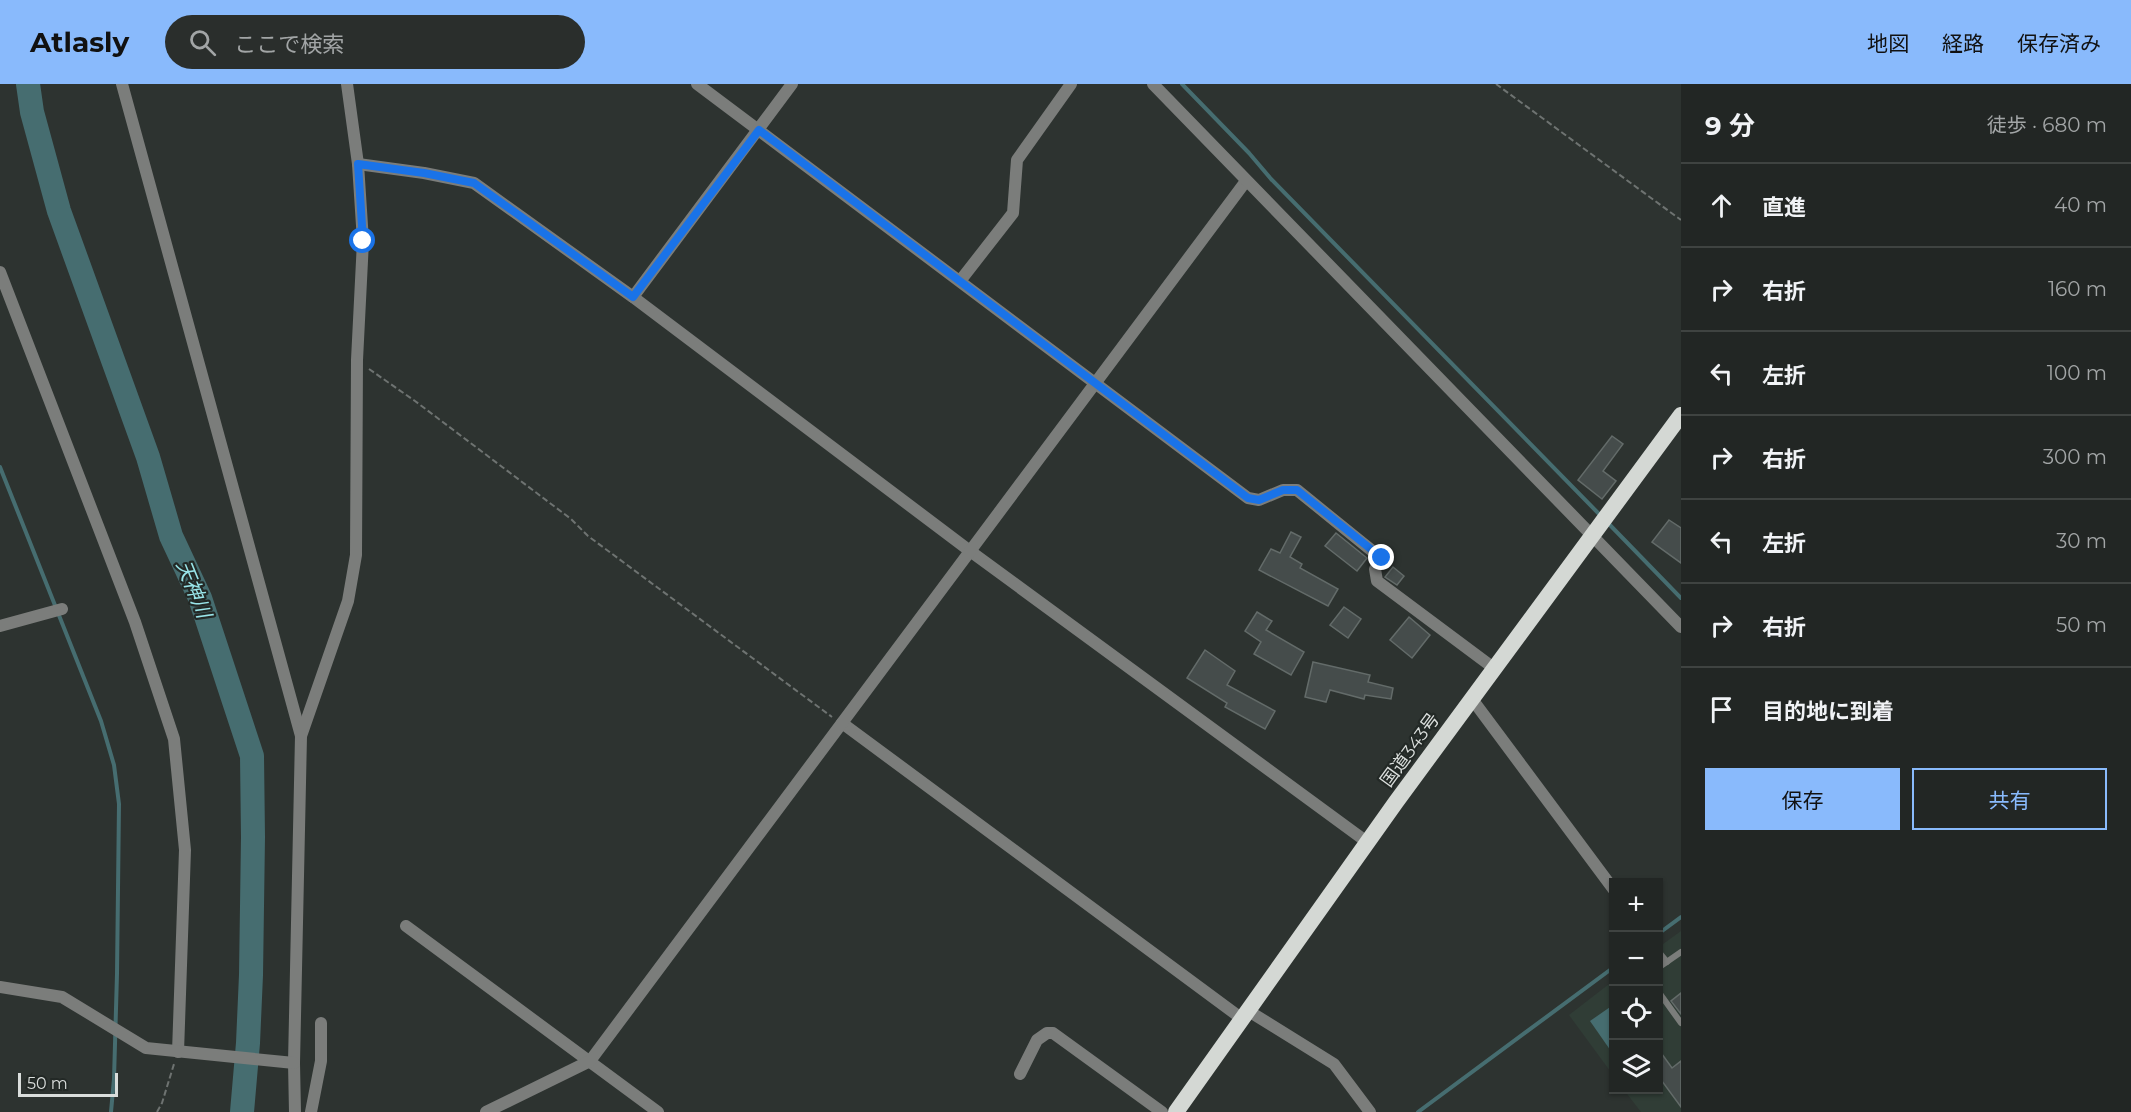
<!DOCTYPE html>
<html lang="ja">
<head>
<meta charset="utf-8">
<style>
  body { margin:0; font-family:Montserrat,"Noto Sans JP",sans-serif; background:#2a2e2c; color:#f1f3f6 }
  .controls { position:absolute; right:18px; bottom:18px; display:grid; overflow:hidden; border-radius:0px; box-shadow:0 2px 4px #0004 }
  .controls button { width:54px; height:54px; display:grid; place-items:center; padding:0; border:0; border-bottom:2px solid #3f4341; background:#222624; color:#f1f3f6; font:30px sans-serif }
  .scale { position:absolute; left:18px; bottom:15px; width:100px; box-sizing:border-box; padding-left:6px; border:3px solid #dadedc; border-top:0; font-size:16px; line-height:21px; white-space:nowrap; color:#dadedc; -webkit-text-stroke:4px #232926; paint-order:stroke }
  .stop { position:absolute; width:18px; height:18px; margin:-14px; border:4px solid #1a73e8; border-radius:50%; background:#fff }
  .stop.end { background:#1a73e8; border-color:#fff; box-shadow:0 2px 6px #0008 }
  .list { margin:0; padding:0; list-style:none }
  h2 { display:flex; justify-content:space-between; align-items:center; height:78px; margin:0; padding:0 24px; font-size:26px }
  h2 small { font-size:20px; font-weight:400; color:#a2a5a6 }
  .list li { display:grid; grid-template-columns:39px 1fr auto; gap:18px; align-items:center; box-sizing:border-box; height:84px; padding:0 24px; border-top:2px solid #3f4341 }
  .list b { display:block; font-size:22px; white-space:nowrap }
  .list em { font-size:20px; font-style:normal; color:#a2a5a6 }
  .actions { display:flex; gap:12px; padding:18px 24px }
  .actions a { flex:1; padding:14px 0; border:2px solid #89bafc; border-radius:0px; text-align:center; font-size:21px; color:#89bafc }
  .actions .main { background:#89bafc; color:#111 }
  .icon { flex:none; width:33px; height:33px; fill:none; stroke:currentColor; stroke-width:2; stroke-linecap:round; stroke-linejoin:round }
  .map { position:relative; flex:none; width:1681px; height:1028px; overflow:hidden }
  header { display:flex; align-items:center; gap:36px; box-sizing:border-box; height:84px; padding:0 30px; background:#89bafc; color:#111 }
  header strong { font-size:28px }
  nav { display:flex; gap:33px; margin-inline-start:auto; font-size:21px }
  .search { width:420px; height:54px; background:#2a2e2c; display:flex; align-items:center; gap:15px; box-sizing:border-box; padding:0 21px; border-radius:33px; color:#a2a5a6; font-size:22px }
  main { display:flex }
  aside { flex:1; background:#222624 }
  .map>svg:first-child { display:block }
  .built { fill:#303d36 }
  .water { fill:#466d70 }
  .lines { fill:none; stroke-linecap:round; stroke-linejoin:round }
  .stream { stroke:#466d70; stroke-width:4 }
  .river { stroke:#466d70; stroke-width:24 }
  .building { fill:#454c4b; stroke:#636b69; stroke-width:1.5 }
  .path { stroke:#6e7371; stroke-width:2; stroke-dasharray:6 3; stroke-linecap:butt }
  .service { stroke:#7b7d7b; stroke-width:6 }
  .minor { stroke:#7b7d7b; stroke-width:12 }
  .tertiary { stroke:#7b7d7b; stroke-width:12 }
  .trunk { stroke:#d4d8d4; stroke-width:16 }
  .route { stroke:#1a73e8; stroke-width:8 }
  .labels { text-anchor:middle; dominant-baseline:central; stroke-width:4.5; stroke-linejoin:round; paint-order:stroke }
  .street-label { font-size:18px; fill:#dadedc; stroke:#232926 }
  .water-label { font-size:20px; font-style:italic; fill:#99e5e9; stroke:#232926 }
</style>
</head>
<body>
<header>
<strong>Atlasly</strong>
<div class="search"><svg class="icon" aria-label="search" viewBox="0 0 24 24"><circle cx="10" cy="10" r="6"/><path d="M15 15l6 6"/></svg>ここで検索</div>
<nav><a>地図</a><a>経路</a><a>保存済み</a></nav>
</header>
<main>
<div class="map">
<svg width="1681" height="1028" viewBox="0 0 1681 1028">
  <rect width="100%" height="100%" fill="#2d3330"/>
  <!-- built -->
  <g class="built">
    <polygon points="1681,847 1681,1028 1641,1028 1624,1006 1658,1006 1659,863"/>
    <polygon points="1613,897 1613,991 1569,931"/>
  </g>
  <!-- water -->
  <polygon class="water" points="1613,921 1613,970 1590,937"/>
  <g class="lines">
    <!-- stream -->
    <g class="stream">
      <polyline points="1182,0 1249,69 1271,95 1601,432"/>
      <polyline points="0,383 101,637 114,681 119,720 117,890 114,995 111,1028"/>
      <polyline points="1608,439 1681,514"/>
      <polyline points="1658,850 1681,833"/>
      <polyline points="1418,1028 1614,883"/>
    </g>
    <!-- river -->
    <polyline class="river" points="28,0 32,28 59,127 148,373 171,452 200,514 252,672 253,753 251,891 248,959 242,1028"/>
  </g>
  <!-- building -->
  <g class="building">
    <polygon points="1612,352 1623,360 1603,387 1616,397 1602,415 1578,396"/>
    <polygon points="1669,436 1681,444 1681,479 1652,458"/>
    <polygon points="1291,448 1301,453 1290,473 1302,480 1300,484 1338,505 1328,522 1259,486 1271,465 1280,469"/>
    <polygon points="1336,449 1367,474 1357,487 1325,462"/>
    <polygon points="1393,483 1404,492 1397,501 1385,493"/>
    <polygon points="1344,523 1361,535 1348,554 1330,541"/>
    <polygon points="1257,528 1272,537 1266,546 1304,568 1291,591 1254,570 1261,558 1245,547"/>
    <polygon points="1409,533 1430,551 1412,574 1390,556"/>
    <polygon points="1205,566 1235,587 1227,601 1275,627 1265,645 1225,623 1227,619 1187,594"/>
    <polygon points="1313,578 1370,591 1368,598 1393,604 1391,615 1365,611 1364,615 1330,606 1326,618 1305,613"/>
    <polygon points="1681,909 1681,930 1671,917"/>
    <polygon points="1659,966 1672,984 1681,977 1681,1023 1659,993"/>
  </g>
  <g class="lines">
    <!-- path -->
    <g class="path">
      <polyline points="1496,0 1681,136"/>
      <polyline points="369,285 415,317 571,435 588,452 832,633"/>
      <polyline points="157,1028 162,1019 174,980"/>
    </g>
    <!-- service -->
    <g class="service">
      <polyline points="1658,867 1667,878"/>
      <polyline points="1658,884 1681,868"/>
      <polyline points="1658,907 1681,939"/>
    </g>
    <!-- minor -->
    <g class="minor">
      <polyline points="122,0 301,652 294,979 295,1028"/>
      <polyline points="697,0 1248,414 1259,416 1283,406 1297,406 1381,474 1375,485 1377,497 1495,585"/>
      <polyline points="358,80 424,89 474,99 633,213 970,467 1367,758"/>
      <polyline points="0,188 135,538 174,655 185,766 178,968"/>
      <polyline points="960,197 1013,129 1017,76 1071,0"/>
      <polyline points="633,213 792,0"/>
      <polyline points="0,542 62,525"/>
      <polyline points="1472,615 1614,806"/>
      <polyline points="842,639 1241,934"/>
      <polyline points="301,652 348,517 356,471 357,276 363,157 358,80 347,0"/>
      <polyline points="406,842 658,1028"/>
      <polyline points="0,903 62,913 146,964 294,979"/>
      <polyline points="1247,926 1334,980 1370,1028"/>
      <polyline points="1020,990 1037,956 1047,949 1053,949 1162,1028"/>
      <polyline points="311,1028 321,977 321,939"/>
      <polyline points="486,1028 590,977 1246,97"/>
    </g>
    <!-- tertiary -->
    <polyline class="tertiary" points="1153,0 1681,543"/>
    <!-- trunk -->
    <polyline class="trunk" points="1176,1028 1396,718 1681,331"/>
  </g>
  <g class="lines">
    <!-- route -->
    <polyline class="route" points="363,157 358,80 424,89 474,99 633,213 759,46 1248,414 1259,416 1283,406 1297,406 1382,474"/>
  </g>
  <g class="labels">
    <!-- street labels -->
    <g class="street-label">
      <text transform="translate(1410 666) rotate(-54)">国道343号</text>
    </g>
    <!-- water labels -->
    <g class="water-label">
      <text transform="translate(194 505) rotate(68)">天神川</text>
    </g>
  </g>
</svg>
<div class="controls">
<button>+</button>
<button>−</button>
<button><svg class="icon" aria-label="locate" viewBox="0 0 24 24"><circle cx="12" cy="12" r="6"/><path d="M12 2v4M12 18v4M2 12h4M18 12h4"/></svg></button>
<button><svg class="icon" aria-label="layers" viewBox="0 0 24 24"><path d="M12 4l9 5-9 5-9-5zM3 14l9 5 9-5"/></svg></button>
</div>
<div class="scale">50 m</div>
<div class="stop" style="left:363px;top:157px"></div>
<div class="stop end" style="left:1382px;top:474px"></div>
</div>
<aside>
<h2>9 分<small>徒歩 · 680 m</small></h2>
<ul class="list">
<li><svg class="icon" aria-label="ahead" viewBox="0 0 24 24"><path d="M12 20V5M6 11l6-6 6 6"/></svg><div><b>直進</b></div><em>40 m</em></li>
<li><svg class="icon" aria-label="right" viewBox="0 0 24 24"><path d="M7 20v-9h11M14 6l5 5-5 5"/></svg><div><b>右折</b></div><em>160 m</em></li>
<li><svg class="icon" aria-label="left" viewBox="0 0 24 24"><path d="M17 20v-9H6M10 6l-5 5 5 5"/></svg><div><b>左折</b></div><em>100 m</em></li>
<li><svg class="icon" aria-label="right" viewBox="0 0 24 24"><path d="M7 20v-9h11M14 6l5 5-5 5"/></svg><div><b>右折</b></div><em>300 m</em></li>
<li><svg class="icon" aria-label="left" viewBox="0 0 24 24"><path d="M17 20v-9H6M10 6l-5 5 5 5"/></svg><div><b>左折</b></div><em>30 m</em></li>
<li><svg class="icon" aria-label="right" viewBox="0 0 24 24"><path d="M7 20v-9h11M14 6l5 5-5 5"/></svg><div><b>右折</b></div><em>50 m</em></li>
<li><svg class="icon" aria-label="arrive" viewBox="0 0 24 24"><path d="M6 21V4h12l-3 4 3 4H6"/></svg><div><b>目的地に到着</b></div></li>
</ul>
<div class="actions"><a class="main">保存</a><a>共有</a></div>
</aside>
</main>
</body>
</html>
